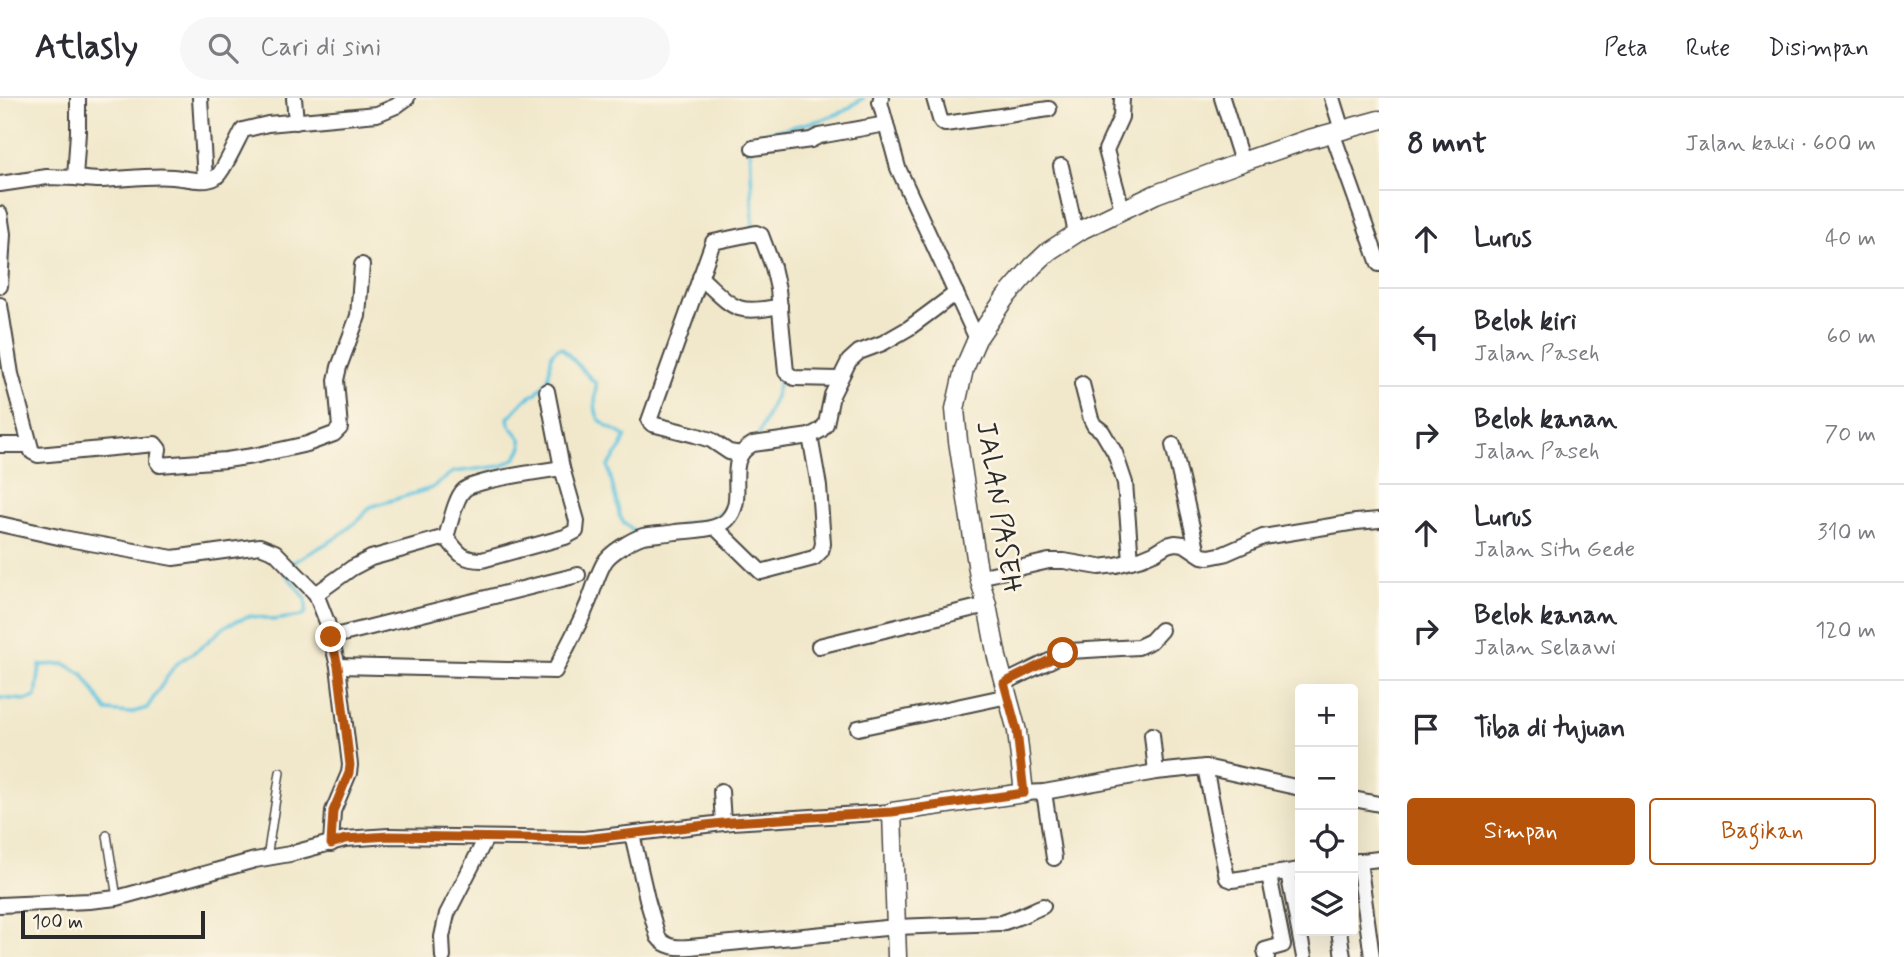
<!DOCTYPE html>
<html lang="id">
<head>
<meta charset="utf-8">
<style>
  body { margin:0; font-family:Mynerve,sans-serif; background:#f7f7f7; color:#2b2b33 }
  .controls { position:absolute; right:21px; bottom:21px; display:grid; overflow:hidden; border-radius:7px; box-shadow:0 7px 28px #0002 }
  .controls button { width:63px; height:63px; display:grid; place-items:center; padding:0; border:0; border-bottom:2px solid #e1e1e2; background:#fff; color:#2b2b33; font:35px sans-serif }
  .scale { position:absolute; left:21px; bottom:18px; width:184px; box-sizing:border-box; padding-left:7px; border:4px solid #2b2b2b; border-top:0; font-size:19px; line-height:24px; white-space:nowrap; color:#2b2b2b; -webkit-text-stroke:5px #fcf5e5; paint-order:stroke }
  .stop { position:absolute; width:21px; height:21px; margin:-16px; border:5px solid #b45309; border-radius:50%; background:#fff }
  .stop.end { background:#b45309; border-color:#fff; box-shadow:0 2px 7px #0008 }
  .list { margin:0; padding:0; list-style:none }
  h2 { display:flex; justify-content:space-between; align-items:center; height:91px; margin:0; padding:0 28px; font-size:30px }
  h2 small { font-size:23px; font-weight:400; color:#7c7c81 }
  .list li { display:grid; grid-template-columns:46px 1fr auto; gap:21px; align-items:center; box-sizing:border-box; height:98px; padding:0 28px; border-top:2px solid #e1e1e2 }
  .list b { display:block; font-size:26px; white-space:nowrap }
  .list p { margin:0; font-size:23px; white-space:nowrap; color:#7c7c81 }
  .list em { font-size:23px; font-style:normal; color:#7c7c81 }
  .actions { display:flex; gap:14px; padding:21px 28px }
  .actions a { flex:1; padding:16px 0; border:2px solid #b45309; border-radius:7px; text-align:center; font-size:24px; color:#b45309 }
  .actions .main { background:#b45309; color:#fff }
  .icon { flex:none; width:38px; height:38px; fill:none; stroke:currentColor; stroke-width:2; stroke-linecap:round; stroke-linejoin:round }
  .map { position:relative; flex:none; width:1379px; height:859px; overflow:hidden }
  header { display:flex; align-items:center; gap:42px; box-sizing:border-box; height:98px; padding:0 35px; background:#fff; border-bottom:2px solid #e1e1e2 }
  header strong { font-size:33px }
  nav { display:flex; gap:38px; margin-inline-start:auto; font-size:24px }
  .search { width:490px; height:63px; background:#f7f7f7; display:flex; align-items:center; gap:18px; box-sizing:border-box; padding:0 24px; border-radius:38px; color:#7c7c81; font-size:26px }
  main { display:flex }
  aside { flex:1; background:#fff }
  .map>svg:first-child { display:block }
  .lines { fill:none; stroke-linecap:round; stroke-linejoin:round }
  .stream { stroke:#61c4df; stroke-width:3.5 }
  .service-casing { stroke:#494743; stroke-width:10 }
  .minor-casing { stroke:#494743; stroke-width:18 }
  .tertiary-casing { stroke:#494743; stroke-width:21 }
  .service { stroke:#fff; stroke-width:7 }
  .minor { stroke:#fff; stroke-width:14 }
  .tertiary { stroke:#fff; stroke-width:18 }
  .route { stroke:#b45309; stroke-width:9 }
  .labels { text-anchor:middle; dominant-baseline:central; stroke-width:5; stroke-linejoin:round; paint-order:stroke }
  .street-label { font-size:28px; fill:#2b2b2b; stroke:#fcf5e5 }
</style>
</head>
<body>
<header>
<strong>Atlasly</strong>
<div class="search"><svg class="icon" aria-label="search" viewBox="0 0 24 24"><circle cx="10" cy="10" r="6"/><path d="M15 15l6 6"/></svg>Cari di sini</div>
<nav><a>Peta</a><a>Rute</a><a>Disimpan</a></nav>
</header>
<main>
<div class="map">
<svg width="1379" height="859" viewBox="0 0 1379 859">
  <rect width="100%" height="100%" fill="#fcf5e5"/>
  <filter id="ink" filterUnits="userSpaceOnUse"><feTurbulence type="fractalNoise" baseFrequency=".0143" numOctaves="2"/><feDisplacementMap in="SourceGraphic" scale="14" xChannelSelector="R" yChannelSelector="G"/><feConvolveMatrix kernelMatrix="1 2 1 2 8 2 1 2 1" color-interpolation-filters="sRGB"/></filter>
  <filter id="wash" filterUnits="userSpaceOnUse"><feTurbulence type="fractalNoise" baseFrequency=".00686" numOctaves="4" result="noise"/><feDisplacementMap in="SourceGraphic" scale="28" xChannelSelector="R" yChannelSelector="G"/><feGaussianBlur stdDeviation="1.57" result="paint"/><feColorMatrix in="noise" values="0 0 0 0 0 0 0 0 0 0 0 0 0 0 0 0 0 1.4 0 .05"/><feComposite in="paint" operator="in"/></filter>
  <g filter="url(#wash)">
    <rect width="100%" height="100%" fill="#f1e8cb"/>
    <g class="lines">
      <!-- stream -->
      <g class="stream">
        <polyline points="751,131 753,127 750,42 753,38 821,22 843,14 863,0"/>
        <polyline points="757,340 775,299 781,276"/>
        <polyline points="678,427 708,422 729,409"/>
        <path d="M292,465l44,-25 25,-20 9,-11 62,-19 21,-16 49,-6 14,-8 6,-11 -1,-8 -12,-15 -1,-6 17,-18 11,-7 12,-13 4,-27 6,-5h4l34,36c-2,36 -2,36 30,52l-6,14 -12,16 12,51 4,6 11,9h4"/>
        <polyline points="0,600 26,602 36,599 40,567 65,566 83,576 107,613 130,615 147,610 173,570 180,563 199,551 227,527 249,518 266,520 273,522 302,518 306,514 306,501 282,471 285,469"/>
      </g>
    </g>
  </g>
  <g filter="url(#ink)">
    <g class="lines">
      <defs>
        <g id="service">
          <polyline points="107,737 117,800"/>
          <polyline points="267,760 280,674"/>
        </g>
        <g id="minor">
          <polyline points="200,0 205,82"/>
          <polyline points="294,0 296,24"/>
          <polyline points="881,0 880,4 898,70 977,241"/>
          <polyline points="934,0 940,21 942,24 945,26 1049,11"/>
          <polyline points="1222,0 1242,64"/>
          <polyline points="1332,0 1342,32"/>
          <polyline points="1332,34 1379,166"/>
          <polyline points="753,50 811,42 819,38 886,26"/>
          <polyline points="1061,68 1076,135"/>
          <path d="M75,80c9,1 18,2 27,2 24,-1 47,-5 71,-3 13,1 32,7 43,0 6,-3 22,-38 27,-47l25,-6 109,-10 19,-8 11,-8"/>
          <polyline points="0,86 47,79 75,80 78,34 78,0"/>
          <polyline points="1122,111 1106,52 1121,19 1122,0"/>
          <polyline points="0,116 3,136 0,188"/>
          <path d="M700,179c33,30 34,39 80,29"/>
          <polyline points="0,207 11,276 32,354 38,357 155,346 159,351 157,363 160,367 226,362 253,358 307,346 334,336 340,330 336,282 339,269 358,218 362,167"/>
          <polyline points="1082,286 1091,321 1094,327 1102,333 1115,355 1125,385 1131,463"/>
          <polyline points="810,338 821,332 826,326 832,297 849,263 859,254 883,245 909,230 956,195"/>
          <polyline points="0,347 29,347"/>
          <polyline points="1173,347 1198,455"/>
          <polyline points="741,356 729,354 711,342 695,337 652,326 649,323 713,144 756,135 761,137 773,169 778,191 786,274 794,280 839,281"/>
          <polyline points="0,426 63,440 173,460 260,448 275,454 316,496 327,524 338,568 350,667 349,675 333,713 331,746"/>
          <path d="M446,439c12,15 15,23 36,23l83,-23 11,-6 1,-10 -15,-53 -15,-77"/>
          <polyline points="979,479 1049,463 1064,463 1099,469 1116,467 1142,460 1154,455 1167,447 1175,445 1184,446 1202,458 1209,459 1224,456 1263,439 1356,424 1379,422"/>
          <path d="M316,496l36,-26 19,-10 75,-21c4,-11 9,-39 18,-47 11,-10 79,-19 98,-22"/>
          <polyline points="331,539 578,477"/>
          <polyline points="819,548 987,507"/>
          <path d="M338,568l217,5c10,-21 22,-42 31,-63 7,-15 10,-31 18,-45 5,-10 29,-24 39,-27 11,-2 22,-2 33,-4 15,-2 40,-1 51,-12 22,-22 -6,-60 26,-76l57,-8 9,50 4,58 -2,7 -7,7 -53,14 -45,-44"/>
          <polyline points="1004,585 1070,553 1138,549 1151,543 1161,532"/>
          <polyline points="858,630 1008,598"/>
          <polyline points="1152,637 1156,674"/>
          <polyline points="1205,669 1227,780 1232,782 1300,772"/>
          <polyline points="721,693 723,725"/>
          <polyline points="1044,694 1054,760"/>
          <polyline points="1024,695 1044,694 1156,674 1205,669 1300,690"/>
          <polyline points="1353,701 1379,706"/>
          <path d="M632,736l15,65 11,38c8,11 20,11 32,10l206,-20 105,-4c15,-4 28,-11 42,-17"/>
          <polyline points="1359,763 1372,859"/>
          <polyline points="1353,764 1379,761"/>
          <polyline points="1288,774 1304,859"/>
          <polyline points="0,807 89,803 117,800 255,762 290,756 345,741 389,738 584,741 732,724 892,714"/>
          <polyline points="1339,833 1343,859"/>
          <polyline points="443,859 442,839 447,816 486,740"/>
          <polyline points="1267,859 1265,852 1283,847 1269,777"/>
        </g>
        <polyline id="tertiary" points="897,859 892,714 1024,695 1017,633 997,559 987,507 979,479 958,343 955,311 964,271 977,241 1005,200 1033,168 1049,153 1083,131 1156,96 1242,64 1306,42 1379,22"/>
      </defs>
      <!-- service casing -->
      <use href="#service" class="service-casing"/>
      <!-- minor casing -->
      <use href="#minor" class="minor-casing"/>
      <!-- tertiary casing -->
      <use href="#tertiary" class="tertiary-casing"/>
      <!-- service -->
      <use href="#service" class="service"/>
      <!-- minor -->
      <use href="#minor" class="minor"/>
      <!-- tertiary -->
      <use href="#tertiary" class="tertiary"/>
    </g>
  </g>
  <g class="lines" filter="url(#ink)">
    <!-- route -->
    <polyline class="route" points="331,539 338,568 350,667 349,675 333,713 331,746 345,741 389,738 584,741 732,724 892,714 1024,695 1017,633 1004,585 1063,555"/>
  </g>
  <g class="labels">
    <!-- street labels -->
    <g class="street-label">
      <text transform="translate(998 409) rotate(81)">JALAN PASEH</text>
    </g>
  </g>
</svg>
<div class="controls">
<button>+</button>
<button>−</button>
<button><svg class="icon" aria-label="locate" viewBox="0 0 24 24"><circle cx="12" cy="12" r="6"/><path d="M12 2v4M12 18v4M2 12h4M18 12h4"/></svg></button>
<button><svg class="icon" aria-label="layers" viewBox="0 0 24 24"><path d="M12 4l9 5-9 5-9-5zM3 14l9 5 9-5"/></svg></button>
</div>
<div class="scale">100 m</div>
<div class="stop" style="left:1063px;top:555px"></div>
<div class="stop end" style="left:331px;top:539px"></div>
</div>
<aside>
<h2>8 mnt<small>Jalan kaki · 600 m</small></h2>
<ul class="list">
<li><svg class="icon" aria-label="ahead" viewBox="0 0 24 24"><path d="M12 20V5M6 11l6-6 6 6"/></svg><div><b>Lurus</b></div><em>40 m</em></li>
<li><svg class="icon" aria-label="left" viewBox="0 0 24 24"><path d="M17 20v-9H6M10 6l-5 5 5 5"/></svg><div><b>Belok kiri</b><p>Jalan Paseh</p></div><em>60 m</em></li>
<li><svg class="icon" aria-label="right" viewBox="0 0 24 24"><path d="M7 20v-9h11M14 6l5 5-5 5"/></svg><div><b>Belok kanan</b><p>Jalan Paseh</p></div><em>70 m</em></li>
<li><svg class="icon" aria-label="ahead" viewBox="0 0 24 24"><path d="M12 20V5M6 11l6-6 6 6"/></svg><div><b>Lurus</b><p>Jalan Situ Gede</p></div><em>310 m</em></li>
<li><svg class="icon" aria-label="right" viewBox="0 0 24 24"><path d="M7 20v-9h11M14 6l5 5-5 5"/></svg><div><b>Belok kanan</b><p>Jalan Selaawi</p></div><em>120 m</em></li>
<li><svg class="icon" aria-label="arrive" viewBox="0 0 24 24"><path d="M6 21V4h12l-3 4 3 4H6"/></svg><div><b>Tiba di tujuan</b></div></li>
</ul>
<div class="actions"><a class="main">Simpan</a><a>Bagikan</a></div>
</aside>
</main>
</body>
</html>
